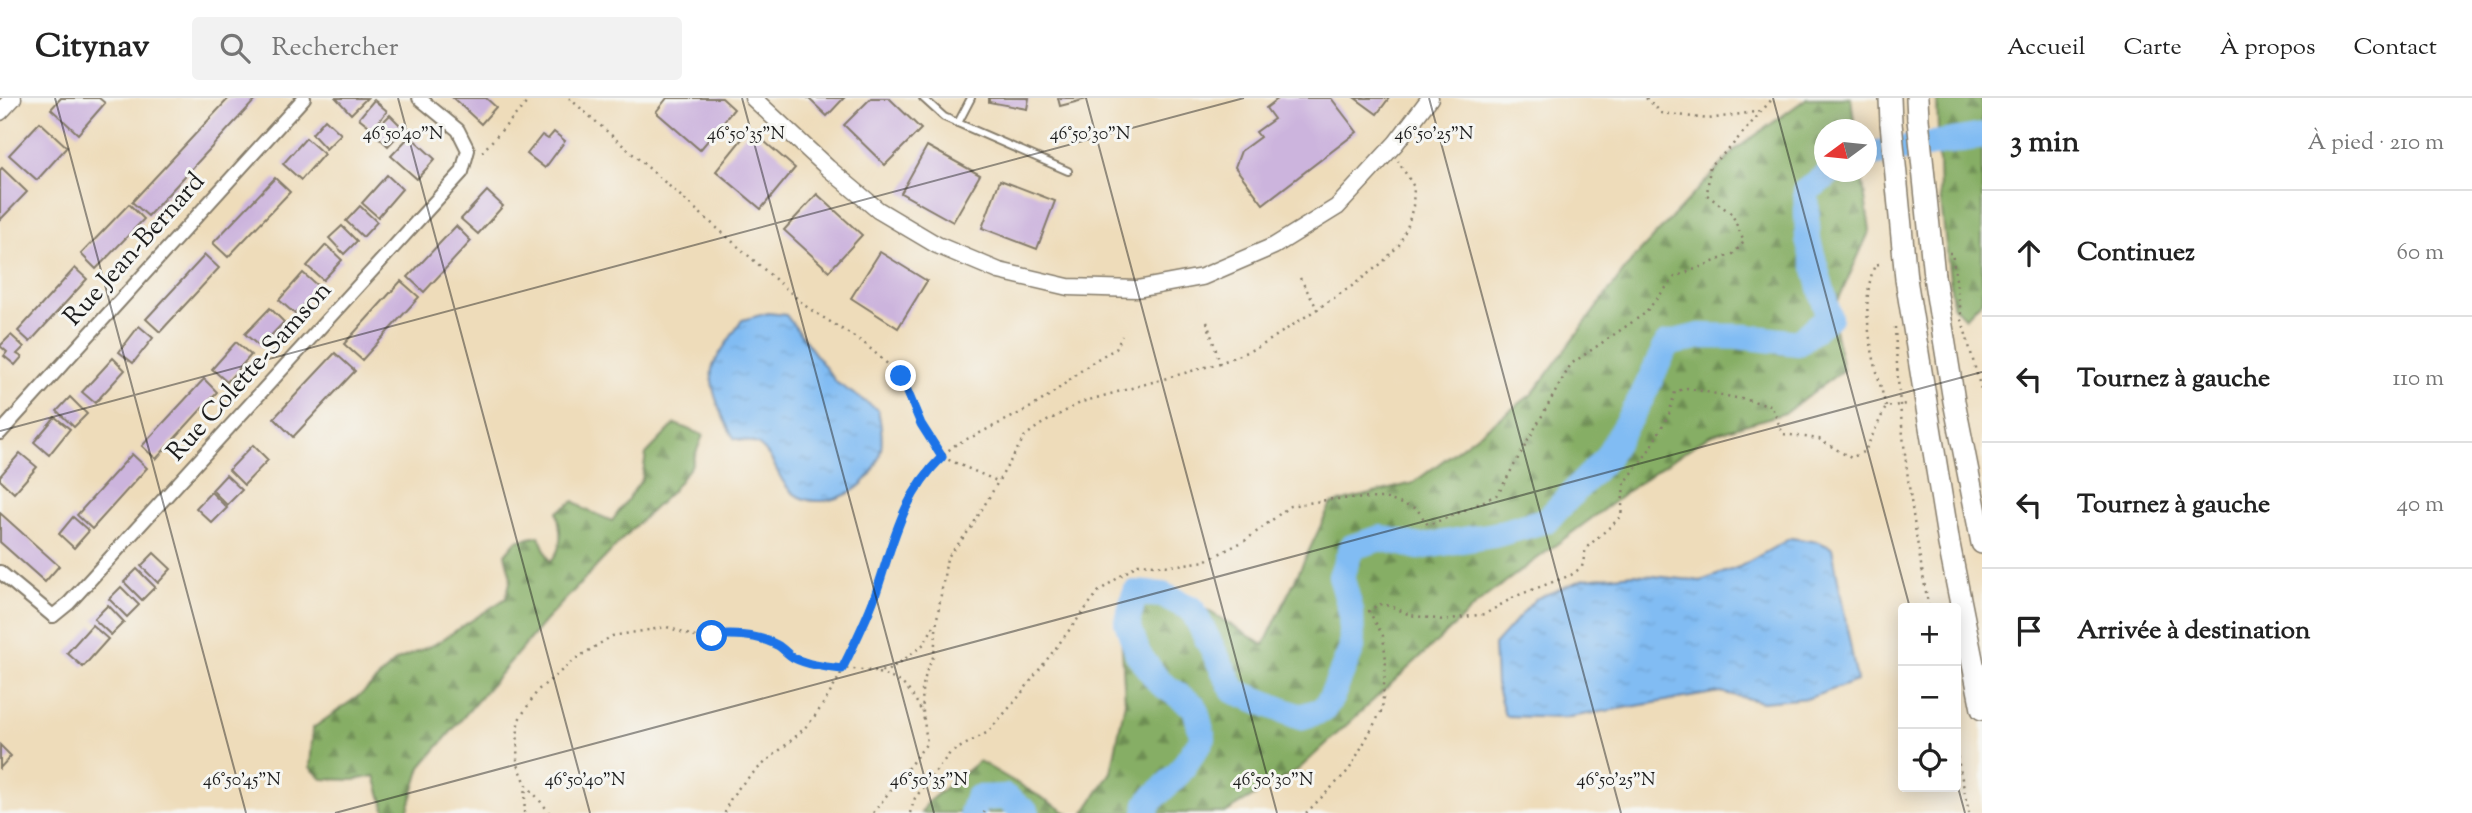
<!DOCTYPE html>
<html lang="fr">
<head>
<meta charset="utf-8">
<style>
  body { margin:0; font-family:"Sorts Mill Goudy",serif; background:#f2f2f2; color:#222 }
  .controls { position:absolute; right:21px; bottom:21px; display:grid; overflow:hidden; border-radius:7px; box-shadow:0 4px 18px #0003 }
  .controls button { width:63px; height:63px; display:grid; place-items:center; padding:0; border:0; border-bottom:2px solid #e0e0e0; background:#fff; color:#222; font:35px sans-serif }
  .compass { position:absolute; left:1814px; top:21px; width:63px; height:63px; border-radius:50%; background:#fff; box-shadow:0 4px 18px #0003; rotate:255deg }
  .stop { position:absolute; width:21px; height:21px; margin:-16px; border:5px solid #1a73e8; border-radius:50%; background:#fff }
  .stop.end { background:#1a73e8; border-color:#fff; box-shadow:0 2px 7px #0008 }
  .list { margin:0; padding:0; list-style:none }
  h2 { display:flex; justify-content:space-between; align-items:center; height:91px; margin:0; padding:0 28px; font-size:30px }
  h2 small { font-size:23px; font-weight:400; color:#767676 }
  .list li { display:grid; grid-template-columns:46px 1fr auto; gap:21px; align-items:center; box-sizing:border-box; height:126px; padding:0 28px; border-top:2px solid #e0e0e0 }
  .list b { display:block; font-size:26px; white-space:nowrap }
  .list em { font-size:23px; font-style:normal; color:#767676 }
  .icon { flex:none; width:38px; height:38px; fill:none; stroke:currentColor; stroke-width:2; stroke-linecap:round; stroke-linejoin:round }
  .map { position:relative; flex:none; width:1982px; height:715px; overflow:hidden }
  header { display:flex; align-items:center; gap:42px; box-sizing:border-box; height:98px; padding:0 35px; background:#fff; border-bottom:2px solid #e0e0e0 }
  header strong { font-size:33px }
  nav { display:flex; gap:38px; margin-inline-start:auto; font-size:24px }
  .search { width:490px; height:63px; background:#f2f2f2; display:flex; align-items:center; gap:18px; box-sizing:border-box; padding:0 24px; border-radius:7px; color:#767676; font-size:26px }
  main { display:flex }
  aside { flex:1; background:#fff }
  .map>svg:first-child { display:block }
  .forest { fill:url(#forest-firs); stroke:#516540; stroke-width:2 }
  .water { fill:url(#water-ripples); stroke:#4e6c88; stroke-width:2 }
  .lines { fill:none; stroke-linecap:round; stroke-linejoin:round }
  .river { stroke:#81bcf3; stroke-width:26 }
  .building { fill:#ccb4dd }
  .service-casing { stroke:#857c6b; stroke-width:10 }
  .minor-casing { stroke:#857c6b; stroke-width:16 }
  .tertiary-casing { stroke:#857c6b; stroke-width:19 }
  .trunk-casing { stroke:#857c6b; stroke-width:24 }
  .path { stroke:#857c6b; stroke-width:2.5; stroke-dasharray:2 5; stroke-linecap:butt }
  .service { stroke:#fff; stroke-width:6 }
  .minor { stroke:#fff; stroke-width:12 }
  .tertiary { stroke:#fff; stroke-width:16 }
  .trunk { stroke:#fff; stroke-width:21 }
  .trunk-bridge-casing { stroke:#857c6b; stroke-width:24; stroke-linecap:butt }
  .trunk-bridge { stroke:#fff; stroke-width:21 }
  .route { stroke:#1a73e8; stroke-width:9 }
  .ticks { fill:none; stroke:#1c1c1c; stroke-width:2; stroke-opacity:0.45 }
  .labels { text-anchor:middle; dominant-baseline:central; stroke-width:6; stroke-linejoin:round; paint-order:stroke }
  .street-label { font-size:26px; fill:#1c1c1c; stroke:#f6f6f2 }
  .ticks-label { font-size:18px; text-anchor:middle; fill:#1c1c1c; stroke:#f6f6f2; stroke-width:6; stroke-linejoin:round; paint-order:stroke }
</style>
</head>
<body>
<header>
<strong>Citynav</strong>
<div class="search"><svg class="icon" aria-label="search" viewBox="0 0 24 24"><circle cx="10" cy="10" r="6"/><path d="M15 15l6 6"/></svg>Rechercher</div>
<nav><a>Accueil</a><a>Carte</a><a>À propos</a><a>Contact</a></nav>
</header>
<main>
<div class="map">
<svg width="1982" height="715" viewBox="0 0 1982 715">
  <defs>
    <pattern id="forest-firs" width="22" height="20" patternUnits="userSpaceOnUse" patternTransform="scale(1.75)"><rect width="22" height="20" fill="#86ae65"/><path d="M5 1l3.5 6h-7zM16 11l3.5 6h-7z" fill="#6d8d52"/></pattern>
    <pattern id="water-ripples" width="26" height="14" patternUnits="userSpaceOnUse" patternTransform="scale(1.75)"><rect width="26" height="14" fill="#81bcf3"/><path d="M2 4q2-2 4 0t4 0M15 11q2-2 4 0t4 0" fill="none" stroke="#6fa1d0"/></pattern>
  </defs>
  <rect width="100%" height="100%" fill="#f6f6f2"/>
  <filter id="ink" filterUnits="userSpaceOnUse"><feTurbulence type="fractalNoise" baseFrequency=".0143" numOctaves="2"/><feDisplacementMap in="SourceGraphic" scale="14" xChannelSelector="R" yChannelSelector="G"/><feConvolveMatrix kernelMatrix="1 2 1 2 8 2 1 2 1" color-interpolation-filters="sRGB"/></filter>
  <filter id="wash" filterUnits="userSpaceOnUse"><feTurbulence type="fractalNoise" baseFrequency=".00686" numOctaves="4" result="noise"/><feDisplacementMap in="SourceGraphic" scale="28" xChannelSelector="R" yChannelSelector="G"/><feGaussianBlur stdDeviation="1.57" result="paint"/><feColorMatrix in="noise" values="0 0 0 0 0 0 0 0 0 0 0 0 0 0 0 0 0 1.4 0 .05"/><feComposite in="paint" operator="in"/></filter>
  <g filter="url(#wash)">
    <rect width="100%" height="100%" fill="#eedcba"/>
    <!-- forest -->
    <g class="forest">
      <polygon points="1807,0 1851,0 1855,31 1825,32 1825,74 1861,74 1870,132 1832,216 1843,272 1785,315 1710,337 1654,374 1484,500 1299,671 1225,715 1084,715 1111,674 1125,604 1120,516 1166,487 1264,547 1331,406 1413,385 1532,296 1633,161 1735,52"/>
      <polygon points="1937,0 1982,0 1982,202 1965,220 1953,207 1940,96"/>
      <path d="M675,326l28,11 -12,31 -20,26 -39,37 -87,92 -124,146 -14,46h-21l-11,-37 -21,4 -32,-1 -12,-12 3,-39 51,-36 33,-32 38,-16 71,-46 5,-20 -6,-24 11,-13 23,-5 11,26c14,-14 11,-31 7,-50l17,-11 10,8 28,12 30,-42 4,-25z"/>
      <polygon points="979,663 1068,715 921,715 929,703"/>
    </g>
    <!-- water -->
    <g class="water">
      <path d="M768,215l18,2 51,68 41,27c6,27 7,50 -13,71 -19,20 -58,30 -78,6 -11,-13 -13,-30 -27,-41 -7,-5 -18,-5 -26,-8 -10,-16 -25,-49 -22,-69 2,-10 24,-39 30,-49z"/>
      <polygon points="1791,440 1819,444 1832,450 1857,583 1809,600 1762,604 1720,594 1564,620 1505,618 1496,586 1494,547 1535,501 1584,481 1634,476 1701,483 1739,469"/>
    </g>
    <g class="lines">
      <!-- river -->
      <g class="river">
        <polyline points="1867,57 1982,38"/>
        <polyline points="972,715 977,700 1005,699 1027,715"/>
        <polyline points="1146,715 1148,705 1179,675 1203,640 1195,609 1159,584 1138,556 1127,524 1135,495 1163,497 1192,511 1234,593 1300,619 1323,612 1331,600 1352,550 1351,513 1341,478 1352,449 1381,440 1419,449 1494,437 1547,422 1606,360 1642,299 1667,246 1700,238 1748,239 1798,245 1829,219 1808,142 1806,93 1831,74"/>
      </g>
    </g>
    <g id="blocks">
      <!-- building -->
      <g class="building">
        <polygon points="61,0 99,0 105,5 78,36 51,11"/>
        <polygon points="229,0 257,0 148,118 132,104"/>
        <polygon points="336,0 367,0 351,16"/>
        <polygon points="453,0 486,0 496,9 481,26"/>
        <polygon points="667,0 722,0 734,11 700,52 656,14"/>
        <polygon points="808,0 844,0 827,18"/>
        <polygon points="871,0 889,0 921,31 885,67 844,27"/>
        <polygon points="989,0 1029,0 1027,11 989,4"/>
        <polygon points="1058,0 1087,0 1087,1 1060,8"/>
        <polygon points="1279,0 1331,0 1357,34 1263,106 1235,69 1241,53 1260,39 1256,34 1274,21 1266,10"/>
        <polygon points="1355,0 1389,0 1377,16"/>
        <polygon points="374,2 387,13 373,31 359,20"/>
        <polygon points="390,17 404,31 388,48 373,34"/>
        <polygon points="325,21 341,36 326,51 312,36"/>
        <polygon points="40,24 67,49 37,82 9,57"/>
        <polygon points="750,31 795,70 761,111 716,73"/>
        <polygon points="554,34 565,43 545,70 527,56 542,37 548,41"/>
        <polygon points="410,38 435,61 417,81 391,58"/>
        <polygon points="306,40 324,56 301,82 283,66"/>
        <polygon points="927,48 980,77 953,124 901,95"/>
        <polygon points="2,70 27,94 0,122 0,72"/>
        <polygon points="387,77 402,91 378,119 362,105"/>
        <polygon points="275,80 290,94 228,159 213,145"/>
        <polygon points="1000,82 1055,103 1037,151 982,130"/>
        <polygon points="487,93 503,108 478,136 461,121"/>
        <polygon points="817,96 862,137 829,173 784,132"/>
        <polygon points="129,106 144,121 96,171 81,156"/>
        <polygon points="360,108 377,124 363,139 346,123"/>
        <polygon points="342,128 357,143 344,156 329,140"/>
        <polygon points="456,128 471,143 424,194 408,179"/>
        <polygon points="326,147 342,162 323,182 307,168"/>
        <polygon points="880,154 927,183 898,230 851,200"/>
        <polygon points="205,157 219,170 160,234 146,221"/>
        <polygon points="75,170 87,181 30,244 18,233"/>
        <polygon points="303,175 319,189 295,216 279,202"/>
        <polygon points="401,183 419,199 362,262 344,246"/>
        <polygon points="270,210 284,224 260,249 245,236"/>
        <polygon points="139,228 153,240 133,265 119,254"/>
        <polygon points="11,237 24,249 17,256 22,259 15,267 4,258 7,254 0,248"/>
        <polygon points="236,244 251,257 227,284 212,271"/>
        <polygon points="335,255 355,273 293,339 274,320"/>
        <polygon points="113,260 125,272 95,305 82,294"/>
        <polygon points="204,281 217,294 156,361 142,348"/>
        <polygon points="70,299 87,316 74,329 57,313"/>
        <polygon points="55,319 70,331 49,357 34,344"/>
        <polygon points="253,347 268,362 244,387 229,372"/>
        <polygon points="20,355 37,369 14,395 0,382 0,378"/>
        <polygon points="132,356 147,370 92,431 77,417"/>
        <polygon points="226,377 242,392 227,407 212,392"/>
        <polygon points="211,394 227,410 212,425 196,410"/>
        <polygon points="0,415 59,468 45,484 0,444"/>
        <polygon points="73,419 89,433 74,450 59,436"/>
        <polygon points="154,455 171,471 158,485 141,468"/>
        <polygon points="137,471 155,489 142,502 124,484"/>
        <polygon points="121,489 139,507 127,519 109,501"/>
        <polygon points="108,507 124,524 111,537 94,521"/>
        <polygon points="92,527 108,541 83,569 67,555"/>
        <polygon points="0,647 11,658 0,670"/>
      </g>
    </g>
  </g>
  <g filter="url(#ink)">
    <use href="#blocks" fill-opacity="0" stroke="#857c6b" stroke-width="2"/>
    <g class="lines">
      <defs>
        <g id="service">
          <polyline points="923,0 944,19 1068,73"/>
          <polyline points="958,25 971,0"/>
        </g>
        <g id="minor">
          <polyline points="0,335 304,0"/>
          <polyline points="0,474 53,518"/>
          <polyline points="53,518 69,505 462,74 468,52 458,32 419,0"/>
        </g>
        <g id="tertiary">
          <polyline points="753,0 828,70 878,112 937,147 999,173 1068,189 1137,191 1202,179 1274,148 1337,109 1396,45 1430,0"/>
          <polyline points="0,14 13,0"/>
        </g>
        <g id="trunk">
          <polyline points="1890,0 1891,25"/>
          <polyline points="1917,0 1918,21"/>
          <polyline points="1934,178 1954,303 1982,445"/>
          <polyline points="1906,181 1949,446 1982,611"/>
        </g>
      </defs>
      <!-- service casing -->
      <use href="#service" class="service-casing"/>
      <!-- minor casing -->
      <use href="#minor" class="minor-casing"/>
      <!-- tertiary casing -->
      <use href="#tertiary" class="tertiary-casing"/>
      <!-- trunk casing -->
      <use href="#trunk" class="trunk-casing"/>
      <!-- path -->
      <g class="path">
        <polyline points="569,0 808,210 864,245 901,278 921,326 942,359 997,383"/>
        <polyline points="1646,0 1662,15 1708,21 1761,13"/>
        <polyline points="482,54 531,0"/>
        <polyline points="1949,155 1952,155 1962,222 1982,295"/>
        <path d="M1879,166l-4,1c-18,44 0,98 11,142"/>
        <polyline points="1300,180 1318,212"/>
        <polyline points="1207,224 1220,265"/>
        <path d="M1895,229c4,95 16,188 34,281"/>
        <path d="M878,575c25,8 30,13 43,37"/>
        <polyline points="1956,652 1969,715"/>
        <polyline points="524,715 526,686"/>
        <polyline points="550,715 526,686 517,664 518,623 538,592 577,560 612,538 667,529 701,541 732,536 759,540 777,547 794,560 821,568 873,573 887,573 905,561 924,546 936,524"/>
        <path d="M725,715c7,-35 70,-67 92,-100 24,-34 42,-75 57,-114 20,-53 29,-110 75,-149 7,-7 18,-11 27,-15 21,-11 42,-20 62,-32 29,-18 47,-40 78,-54l6,-13"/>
        <polyline points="873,715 927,645 923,615 922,591 927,572 934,557 937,521 947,460 971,430 1025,338 1040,327 1082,304 1220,265 1261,248 1352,188 1382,165 1399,147 1408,127 1413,108 1414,89 1398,63"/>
        <polyline points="910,715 915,700 950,655 988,634 1017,601 1099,493 1138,466 1171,468 1205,463 1246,442 1290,408 1333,401 1384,400 1417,411 1428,427 1464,413 1498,396 1571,266 1644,216 1675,179 1733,156 1744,144 1732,116 1707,97 1710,67 1728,52 1773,0"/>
        <polyline points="984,715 987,709"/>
        <polyline points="1306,715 1349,672 1382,612 1386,562 1383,538 1369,513 1379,506 1391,508 1410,517 1443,522 1485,516 1516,498 1571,477 1582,469 1586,450 1621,419 1624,386 1648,354 1669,316 1675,294 1687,290 1771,307 1783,336 1819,341 1851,360 1865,353 1886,309 1907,306"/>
      </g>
      <!-- service -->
      <use href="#service" class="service"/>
      <!-- minor -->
      <use href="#minor" class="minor"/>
      <!-- tertiary -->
      <use href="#tertiary" class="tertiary"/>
      <!-- trunk -->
      <use href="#trunk" class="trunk"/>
      <defs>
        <g id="trunk-bridge">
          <polyline points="1918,21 1934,178"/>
          <polyline points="1891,25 1906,181"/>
        </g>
      </defs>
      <!-- trunk-bridge casing -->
      <use href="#trunk-bridge" class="trunk-bridge-casing"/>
      <!-- trunk-bridge -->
      <use href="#trunk-bridge" class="trunk-bridge"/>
    </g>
  </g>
  <g class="lines" filter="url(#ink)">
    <!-- route -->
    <path class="route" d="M712,538c21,-2 45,-2 65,9 6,3 11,10 17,13 14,7 32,9 48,11 12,-24 24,-48 33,-73 18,-52 26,-99 67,-139l-21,-33 -20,-48"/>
  </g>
  <!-- ticks -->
  <path class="ticks" d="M55,0l191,715M398,0l192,715M742,0l192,715M1086,0l191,715M1429,0l192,715M1773,0l137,510M0,333l1244,-333M1956,682l9,33M335,715l1647,-441"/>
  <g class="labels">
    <!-- street labels -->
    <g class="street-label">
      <text transform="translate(135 152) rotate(-48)">Rue Jean-Bernard</text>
      <text transform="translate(250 274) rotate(-48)">Rue Colette-Samson</text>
    </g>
  </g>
  <g class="ticks-label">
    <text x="403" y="41">46°50'40"N</text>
    <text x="746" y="41">46°50'35"N</text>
    <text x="1090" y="41">46°50'30"N</text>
    <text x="1434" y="41">46°50'25"N</text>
    <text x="242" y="687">46°50'45"N</text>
    <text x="585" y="687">46°50'40"N</text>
    <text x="929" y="687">46°50'35"N</text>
    <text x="1273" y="687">46°50'30"N</text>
    <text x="1616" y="687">46°50'25"N</text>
  </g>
</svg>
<div class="controls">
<button>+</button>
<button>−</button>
<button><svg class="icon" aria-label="locate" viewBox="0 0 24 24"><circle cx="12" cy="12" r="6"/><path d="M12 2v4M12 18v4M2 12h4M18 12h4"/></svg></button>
</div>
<svg class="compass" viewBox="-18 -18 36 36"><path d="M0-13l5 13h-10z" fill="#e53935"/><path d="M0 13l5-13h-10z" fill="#767676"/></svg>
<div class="stop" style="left:712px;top:538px"></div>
<div class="stop end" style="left:901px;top:278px"></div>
</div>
<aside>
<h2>3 min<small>À pied · 210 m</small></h2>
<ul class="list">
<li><svg class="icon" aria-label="ahead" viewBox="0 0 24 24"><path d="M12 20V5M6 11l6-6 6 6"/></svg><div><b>Continuez</b></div><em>60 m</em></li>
<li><svg class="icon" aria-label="left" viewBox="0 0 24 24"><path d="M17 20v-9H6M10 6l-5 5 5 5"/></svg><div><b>Tournez à gauche</b></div><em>110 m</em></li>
<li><svg class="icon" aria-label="left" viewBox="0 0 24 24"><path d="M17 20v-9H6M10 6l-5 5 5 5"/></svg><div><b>Tournez à gauche</b></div><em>40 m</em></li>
<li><svg class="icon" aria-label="arrive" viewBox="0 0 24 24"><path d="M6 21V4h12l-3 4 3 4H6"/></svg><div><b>Arrivée à destination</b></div></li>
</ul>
</aside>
</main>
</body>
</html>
